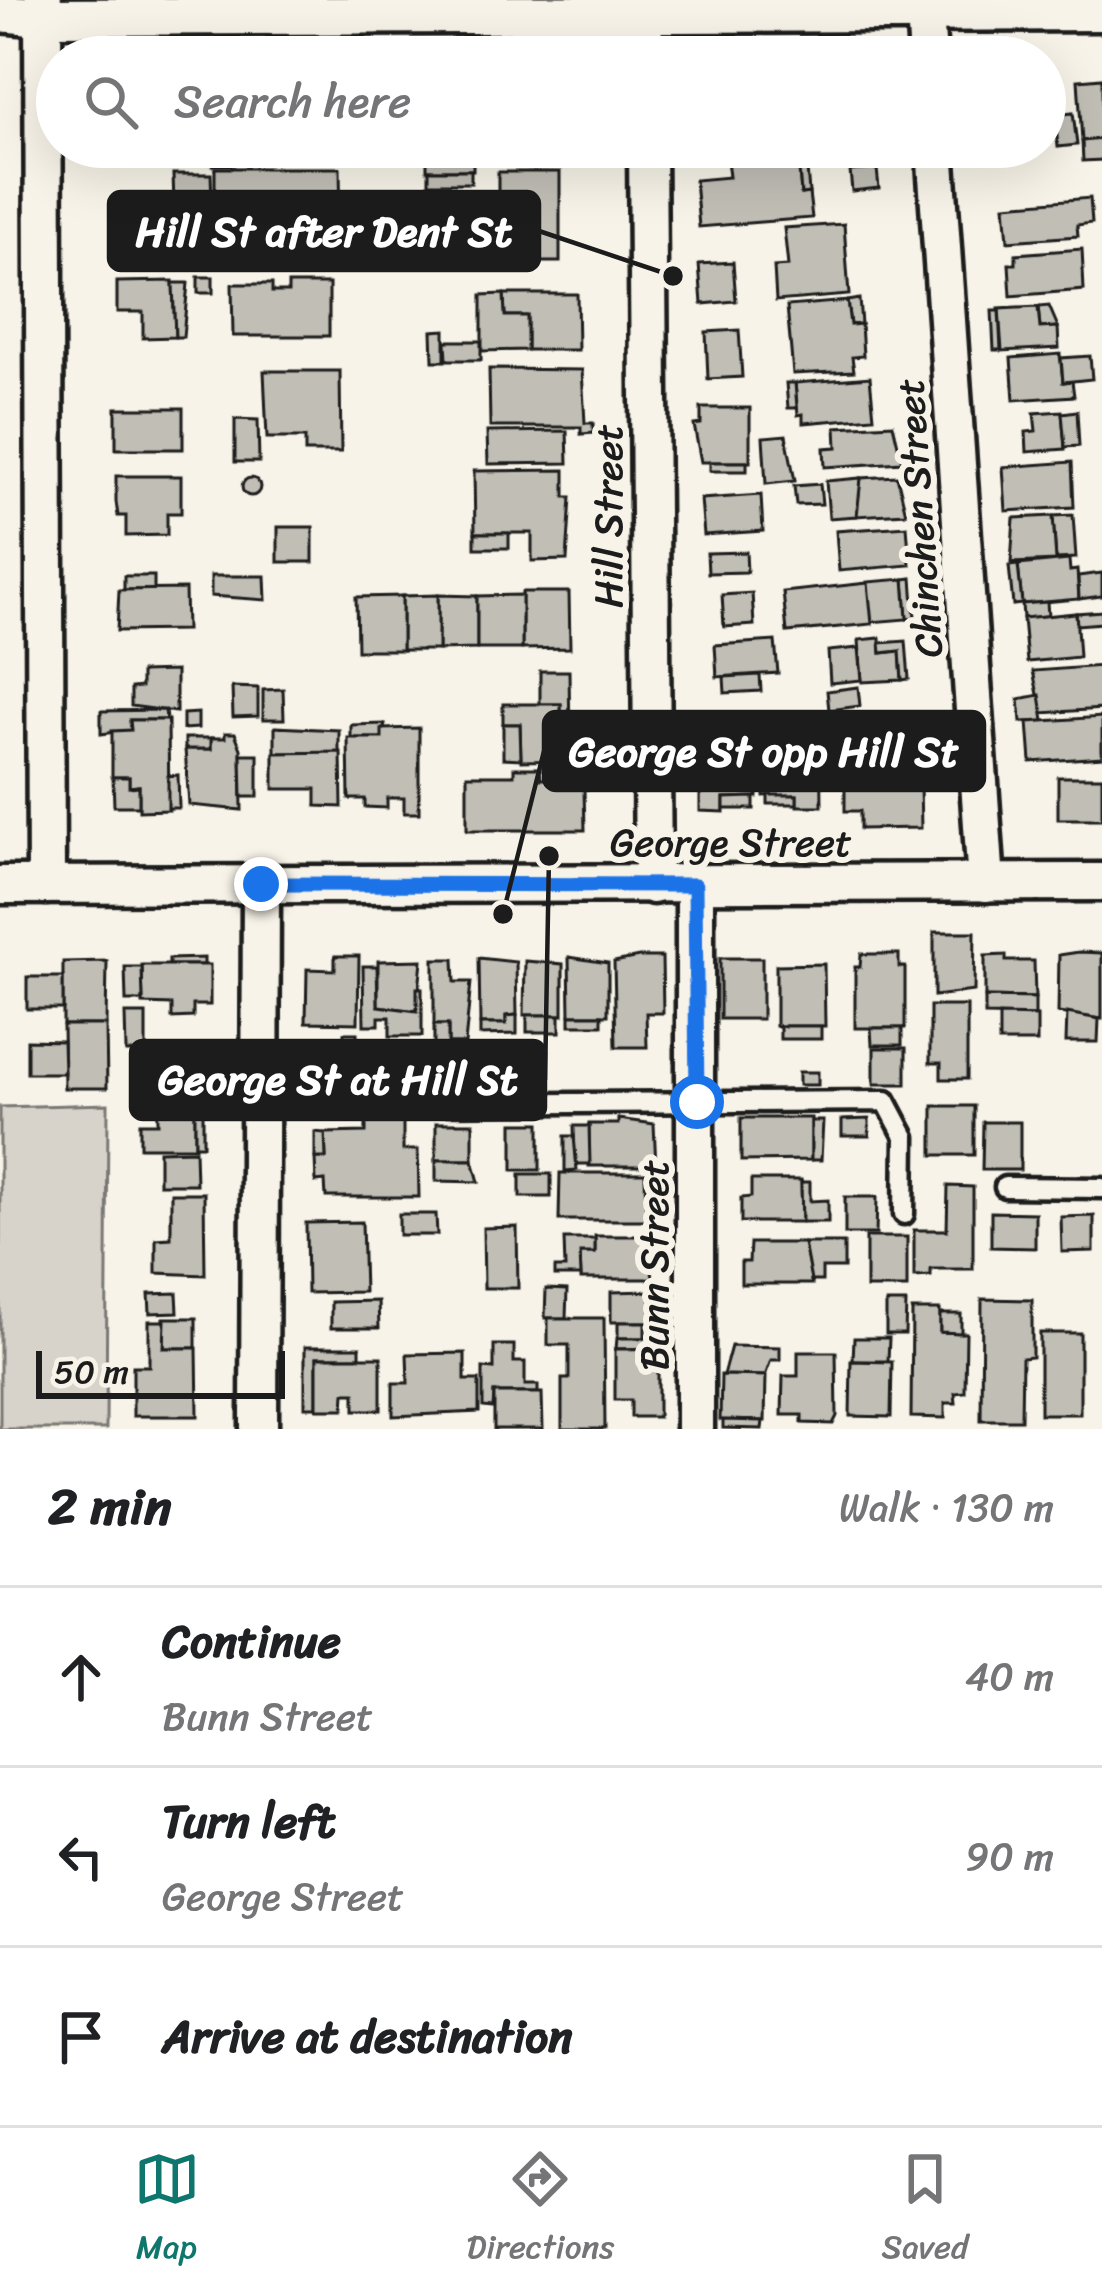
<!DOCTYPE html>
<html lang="en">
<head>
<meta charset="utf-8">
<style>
  body { margin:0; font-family:Sriracha,sans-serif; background:#f6f6f6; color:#202124 }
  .scale { position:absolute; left:36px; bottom:30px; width:249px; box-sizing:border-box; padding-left:12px; border:6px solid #1c1c1c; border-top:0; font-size:33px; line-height:42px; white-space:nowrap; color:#1c1c1c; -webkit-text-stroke:9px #f7f3e8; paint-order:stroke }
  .stop { position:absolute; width:36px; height:36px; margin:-27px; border:9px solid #1a73e8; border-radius:50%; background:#fff }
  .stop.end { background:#1a73e8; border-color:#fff; box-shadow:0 3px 12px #0008 }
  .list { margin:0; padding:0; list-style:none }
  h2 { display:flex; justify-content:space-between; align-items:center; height:156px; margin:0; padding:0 48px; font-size:51px }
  h2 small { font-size:39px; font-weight:400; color:#757577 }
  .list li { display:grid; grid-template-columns:78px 1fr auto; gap:36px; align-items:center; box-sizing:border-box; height:180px; padding:0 48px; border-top:3px solid #e0e0e0 }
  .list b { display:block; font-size:45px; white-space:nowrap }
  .list p { margin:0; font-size:39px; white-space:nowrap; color:#757577 }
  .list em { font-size:39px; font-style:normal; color:#757577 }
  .icon { flex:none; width:66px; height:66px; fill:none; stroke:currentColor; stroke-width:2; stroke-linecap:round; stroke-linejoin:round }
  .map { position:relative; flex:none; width:1102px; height:1429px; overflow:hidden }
  .search { position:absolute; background:#fff; box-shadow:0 12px 48px #0002; left:36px; right:36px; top:36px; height:132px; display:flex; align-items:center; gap:30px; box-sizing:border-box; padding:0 42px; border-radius:66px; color:#757577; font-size:45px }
  .sheet { height:696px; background:#fff }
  nav { display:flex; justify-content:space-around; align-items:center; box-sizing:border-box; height:168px; border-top:3px solid #e0e0e0; background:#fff; font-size:33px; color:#757577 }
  nav a { display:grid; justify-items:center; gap:6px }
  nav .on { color:#0f766e }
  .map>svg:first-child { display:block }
  .green { fill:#d7d3cb; stroke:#7a7874; stroke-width:3 }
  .building { fill:#c0beb5; stroke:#1c1c1c; stroke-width:3 }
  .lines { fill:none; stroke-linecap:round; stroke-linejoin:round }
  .service-casing { stroke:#1c1c1c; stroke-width:27 }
  .minor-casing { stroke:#1c1c1c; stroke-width:45 }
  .service { stroke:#f7f3e8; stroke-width:18 }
  .minor { stroke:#f7f3e8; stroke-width:36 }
  .route { stroke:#1a73e8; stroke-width:15 }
  .labels { text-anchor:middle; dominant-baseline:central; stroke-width:12; stroke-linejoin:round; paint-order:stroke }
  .street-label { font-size:39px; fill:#1c1c1c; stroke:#f7f3e8 }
  .leader { fill:none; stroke:#1c1c1c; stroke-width:4.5 }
  .callout-dot { fill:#1c1c1c; stroke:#f7f3e8; stroke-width:4.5 }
  .callout { fill:#1c1c1c; stroke:#1c1c1c; stroke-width:4.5 }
  .callout-label { font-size:42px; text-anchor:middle; font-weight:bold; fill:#fff }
</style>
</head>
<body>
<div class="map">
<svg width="1102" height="1429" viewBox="0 0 1102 1429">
  <rect width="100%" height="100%" fill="#f7f3e8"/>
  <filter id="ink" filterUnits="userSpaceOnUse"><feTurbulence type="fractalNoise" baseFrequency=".00833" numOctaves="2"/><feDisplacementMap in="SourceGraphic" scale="24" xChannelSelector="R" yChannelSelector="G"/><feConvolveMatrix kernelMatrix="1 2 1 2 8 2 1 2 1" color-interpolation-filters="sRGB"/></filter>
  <g filter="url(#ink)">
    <!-- green -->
    <polygon class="green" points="108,1104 106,1429 0,1429 0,1107"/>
    <!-- building -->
    <g class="building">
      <polygon points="1102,78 1102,139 1082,141 1078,80"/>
      <polygon points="1073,113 1077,145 1058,147 1055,115"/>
      <polygon points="1102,139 1102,160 1083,161 1082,141"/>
      <rect x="114" y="147" width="50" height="8"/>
      <polygon points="213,147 235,147 234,165 213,165"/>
      <rect x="350" y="147" width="61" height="13"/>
      <rect x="427" y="147" width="46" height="23"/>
      <polygon points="514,147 555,147 555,160 514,161"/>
      <polygon points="798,156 801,194 809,193 812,218 699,227 695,180 729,177 727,160"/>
      <polygon points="798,156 806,156 809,193 801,194"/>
      <polygon points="215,168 340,168 341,227 326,227 326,234 270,234 270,212 246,212 246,202 215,203"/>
      <polygon points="877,169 879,188 852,191 850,171"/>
      <rect x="429" y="170" width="42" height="13"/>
      <rect x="498" y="172" width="62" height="90"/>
      <polygon points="173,174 211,174 212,203 174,204"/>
      <polygon points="1090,198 1092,223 1077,225 1078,236 1008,241 1005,205"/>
      <polygon points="844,224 849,295 776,301 774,267 788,266 784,228"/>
      <polygon points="1082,249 1084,290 1011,296 1009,264 1016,264 1016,254"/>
      <polygon points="733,262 736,301 702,304 699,264"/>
      <rect x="198" y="277" width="15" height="16"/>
      <polygon points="173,281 175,337 143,338 143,312 117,312 117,282"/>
      <polygon points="173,283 188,283 183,337 175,337"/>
      <polygon points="232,284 272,284 272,292 288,292 288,284 329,284 329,336 233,336"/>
      <polygon points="504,294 577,294 578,350 527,350 527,316 505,316"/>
      <polygon points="504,294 505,316 527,316 527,350 482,351 482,295"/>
      <polygon points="859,299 861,324 850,325 847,301"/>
      <polygon points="847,301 850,325 861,324 863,356 852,357 854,371 793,374 787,306"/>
      <polygon points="1049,306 1058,327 1040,328 1038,307"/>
      <polygon points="1038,307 1040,328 1058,327 1059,348 1002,351 999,309"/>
      <polygon points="992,311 999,311 1001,350 994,350"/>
      <polygon points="445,330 445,361 433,361 432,331"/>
      <polygon points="739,330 742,377 708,379 706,332"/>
      <polygon points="446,341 481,341 481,360 447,360"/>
      <polygon points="1060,354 1063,382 1072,381 1074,396 1014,400 1011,358"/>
      <polygon points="1090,356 1092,379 1063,382 1061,358"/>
      <polygon points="489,369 582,370 585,423 593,423 593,433 581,434 581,427 490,427"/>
      <polygon points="264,371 340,371 341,452 305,452 305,438 267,438"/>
      <polygon points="870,377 874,417 803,423 803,414 798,415 795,383"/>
      <polygon points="786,383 795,383 797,408 788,408"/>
      <rect x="116" y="408" width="67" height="41"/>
      <polygon points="701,408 750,408 750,462 701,462 694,425 701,424"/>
      <polygon points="1062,411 1065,449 1027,452 1026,432 1036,431 1034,413"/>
      <polygon points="1077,411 1079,446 1065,447 1062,413"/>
      <polygon points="235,419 258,420 259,462 235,462"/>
      <polygon points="893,424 902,462 825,467 824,448 837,447 836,427"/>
      <polygon points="567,431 568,463 488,464 487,432"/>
      <polygon points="786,435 795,481 766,484 763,437"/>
      <rect x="710" y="462" width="37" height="9"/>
      <polygon points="1072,462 1074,507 1006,511 1003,467"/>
      <polygon points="565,470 565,497 571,497 567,560 532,561 532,533 475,533 474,471"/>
      <polygon points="116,476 181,476 181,513 167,513 167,535 126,536 126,516 118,516 116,502"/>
      <polygon points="897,476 906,513 856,516 861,478"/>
      <circle cx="251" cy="487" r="9"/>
      <polygon points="861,478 857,516 829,518 826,481"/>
      <polygon points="820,484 822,504 796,505 794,486"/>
      <polygon points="761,495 763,531 704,535 701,499"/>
      <polygon points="1073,515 1076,558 1056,559 1053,516"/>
      <polygon points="1053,516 1056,561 1011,563 1014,518"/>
      <polygon points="907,526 910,565 839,571 836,531"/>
      <rect x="278" y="527" width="35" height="35"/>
      <rect x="475" y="533" width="34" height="15"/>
      <polygon points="746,552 747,572 708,573 707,553"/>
      <polygon points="1069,560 1070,571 1077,570 1079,599 1022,604 1018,565"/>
      <polygon points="1018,565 1022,604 1013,605 1009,566"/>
      <polygon points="1102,573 1102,596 1079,599 1078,576"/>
      <rect x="124" y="576" width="30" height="14"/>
      <polygon points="211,576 265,576 266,600 211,596"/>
      <polygon points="912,578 915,618 907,619 904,579"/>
      <polygon points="904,579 907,619 871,622 867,582"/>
      <polygon points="868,583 872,624 787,632 783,592"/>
      <polygon points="185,589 186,630 117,631 119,590"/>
      <polygon points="522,592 569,592 570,648 522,649"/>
      <polygon points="752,593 754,625 724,627 722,595"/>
      <polygon points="438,595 477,596 477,649 438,650"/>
      <polygon points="438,595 438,650 402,650 402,596"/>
      <polygon points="522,595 522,649 477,649 477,596"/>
      <polygon points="402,596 402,650 357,650 356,597"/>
      <polygon points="1047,602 1048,616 1023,618 1022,604"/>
      <polygon points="1102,611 1102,623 1077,625 1076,613"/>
      <polygon points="1076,613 1079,657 1027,662 1023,618"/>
      <polygon points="880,638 881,653 900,651 902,680 862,682 859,640"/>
      <polygon points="775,641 778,673 717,677 715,645"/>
      <polygon points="906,641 909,679 902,680 900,651 881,653 880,643"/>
      <polygon points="859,648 862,680 830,683 828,651"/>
      <polygon points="1102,666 1102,709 1042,713 1033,671"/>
      <polygon points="176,671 176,712 131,706 131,688 141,687 141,672"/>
      <polygon points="540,671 569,671 570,737 561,737 561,704 540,704"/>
      <polygon points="760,675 761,691 725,693 724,677"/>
      <polygon points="232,687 258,688 258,716 233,717"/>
      <polygon points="858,687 860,706 829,710 827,691"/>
      <polygon points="283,689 284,719 263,719 263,690"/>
      <polygon points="1040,695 1044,721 1021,722 1019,699"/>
      <polygon points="503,704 561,704 561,737 572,736 572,760 521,761 520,724 503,724"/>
      <polygon points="165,710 166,720 130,720 131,730 101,734 101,711"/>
      <polygon points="198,713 198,728 183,729 183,714"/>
      <polygon points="1102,717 1102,757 1031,762 1028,722"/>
      <polygon points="130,720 168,720 169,810 139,811 139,786 129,787 129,777 112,777 112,731 131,730"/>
      <polygon points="385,724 382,738 351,738 351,725"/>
      <polygon points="503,724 520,724 521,759 503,758"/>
      <polygon points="787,725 821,725 822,806 797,806 797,795 764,796 763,735 787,735"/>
      <polygon points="275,727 339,730 339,753 275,753"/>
      <polygon points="419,728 419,813 404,813 404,798 387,798 387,808 365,807 365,799 349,799 348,738 382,738 382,729"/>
      <polygon points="700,730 757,730 757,797 724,798 724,812 700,811"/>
      <polygon points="225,733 235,733 241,749 242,810 189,805 185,749 211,749 211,738 225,738"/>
      <rect x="185" y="738" width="26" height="11"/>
      <polygon points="341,752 342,807 316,806 316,789 274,789 274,753"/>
      <polygon points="241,754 258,754 258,797 242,797"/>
      <polygon points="514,768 540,768 541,779 595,779 595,789 584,789 585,830 467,830 467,775 514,775"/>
      <polygon points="178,775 179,808 168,808 168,776"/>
      <polygon points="113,777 129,777 129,787 139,786 139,806 114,806"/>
      <rect x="1058" y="777" width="44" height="42"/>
      <polygon points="845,785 920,785 921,828 860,829 860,811 845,811"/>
      <rect x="768" y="795" width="29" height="9"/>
      <polygon points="754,797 754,809 724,809 724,798"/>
      <polygon points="934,932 975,932 974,991 934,996"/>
      <polygon points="1079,952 1102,953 1102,1019 1058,1013 1059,955"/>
      <polygon points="861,954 899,954 899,967 905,967 905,1028 855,1028 855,967 860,967"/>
      <polygon points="1006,955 1006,961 1034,961 1035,998 985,997 985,956"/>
      <polygon points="335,956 359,956 358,1023 306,1022 307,969 335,970"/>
      <polygon points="569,957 608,963 608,1015 570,1015"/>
      <polygon points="639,957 662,957 663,1013 646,1013 647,1047 616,1047 614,962"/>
      <polygon points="204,958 204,965 169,965 169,959"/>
      <polygon points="479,958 516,962 517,1015 506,1016 506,1024 480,1024"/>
      <rect x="720" y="958" width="42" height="61"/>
      <polygon points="434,959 454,959 455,982 471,982 465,1044 448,1044 448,1025 434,1025"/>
      <polygon points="422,960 417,1011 378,1006 378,961"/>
      <polygon points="107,961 106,1025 63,1025 63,962"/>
      <polygon points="525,961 563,964 563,1015 524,1015"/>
      <polygon points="824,964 825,1026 776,1026 776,965"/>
      <polygon points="142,965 210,965 210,1005 193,1005 193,1017 172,1018 172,1005 143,1004"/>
      <polygon points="363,966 377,966 378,1006 417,1011 417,988 422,988 422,1036 390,1036 390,1017 379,1017 379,1025 364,1025"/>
      <polygon points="125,967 142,967 143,1001 126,1001"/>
      <rect x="27" y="977" width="36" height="32"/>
      <polygon points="985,997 1035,998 1035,1016 985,1015"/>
      <polygon points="930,1006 967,1006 967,1079 941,1079 941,1063 930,1063"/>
      <polygon points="1067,1013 1099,1019 1098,1042 1066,1042"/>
      <polygon points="125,1014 146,1014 146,1052 126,1052"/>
      <polygon points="517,1015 517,1034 480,1035 480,1024 506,1024 506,1016"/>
      <rect x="527" y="1015" width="33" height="17"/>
      <rect x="570" y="1015" width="32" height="10"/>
      <polygon points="1037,1016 1037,1042 999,1042 999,1015"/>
      <polygon points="63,1025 106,1025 107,1088 64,1088"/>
      <polygon points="434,1025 448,1025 448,1044 464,1044 464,1051 434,1051"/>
      <rect x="780" y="1026" width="41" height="13"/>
      <polygon points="871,1028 902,1028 902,1045 872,1045"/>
      <rect x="344" y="1033" width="13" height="19"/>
      <polygon points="27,1040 63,1041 64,1073 27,1073"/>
      <rect x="874" y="1048" width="32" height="36"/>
      <rect x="799" y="1072" width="19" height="13"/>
      <polygon points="157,1078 195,1078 195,1147 140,1147 140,1123 158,1123"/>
      <rect x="933" y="1106" width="41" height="49"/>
      <rect x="195" y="1111" width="8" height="34"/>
      <polygon points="741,1118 811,1118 811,1160 741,1161"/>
      <polygon points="618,1119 654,1124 656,1166 589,1166 589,1124 618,1124"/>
      <polygon points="869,1119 869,1136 842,1136 842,1120"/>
      <polygon points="811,1121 823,1121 821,1160 811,1160"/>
      <polygon points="366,1122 403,1122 403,1150 418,1150 419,1197 326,1197 325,1181 316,1182 315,1158 326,1158 325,1133 366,1132"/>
      <polygon points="983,1122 1020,1122 1020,1170 982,1170"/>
      <rect x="436" y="1123" width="37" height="37"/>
      <rect x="513" y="1123" width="27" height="47"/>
      <polygon points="574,1126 589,1126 590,1164 575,1164"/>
      <polygon points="315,1132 325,1133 326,1158 315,1158"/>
      <polygon points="565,1136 574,1136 577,1170 565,1171"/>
      <polygon points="195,1150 196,1184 159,1184 159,1151"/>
      <polygon points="436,1160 473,1160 479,1182 436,1181"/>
      <polygon points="560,1173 645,1173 646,1220 559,1220"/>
      <rect x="520" y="1174" width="31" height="23"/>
      <polygon points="751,1180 801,1180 802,1222 741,1222 741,1198 751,1197"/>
      <polygon points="801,1182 810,1182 810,1201 828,1200 828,1222 802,1222"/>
      <polygon points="948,1186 973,1187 973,1269 931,1269 931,1276 914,1277 914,1230 947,1230"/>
      <polygon points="171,1193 204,1193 205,1275 156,1273 156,1239 171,1238"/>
      <polygon points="845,1197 877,1197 876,1234 845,1234"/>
      <polygon points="991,1212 1035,1213 1035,1248 991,1247"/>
      <polygon points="399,1214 436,1214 437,1235 399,1235"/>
      <polygon points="1094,1216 1094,1251 1062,1252 1061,1217"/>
      <polygon points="362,1222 364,1292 307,1293 306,1223"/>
      <polygon points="517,1227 518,1288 484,1288 483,1228"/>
      <polygon points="595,1236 648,1236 653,1279 581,1279 580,1253 595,1253"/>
      <rect x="866" y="1237" width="41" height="51"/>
      <polygon points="564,1239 595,1239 595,1253 580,1253 581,1276 555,1276 555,1268 565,1268"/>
      <polygon points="750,1243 804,1243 812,1284 741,1284 741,1262 749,1262"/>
      <polygon points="804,1243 844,1243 844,1268 822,1268 822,1281 811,1281"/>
      <polygon points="546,1289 567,1290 566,1318 545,1318"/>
      <polygon points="651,1291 651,1322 611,1322 611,1292"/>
      <polygon points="177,1293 178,1312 150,1313 149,1294"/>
      <polygon points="982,1299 1032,1300 1032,1357 1022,1358 1021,1420 981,1420"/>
      <polygon points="378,1301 379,1328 331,1328 331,1302"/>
      <polygon points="886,1303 906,1303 905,1334 886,1334"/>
      <polygon points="912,1310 940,1310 940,1332 966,1333 965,1392 955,1393 956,1403 945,1403 945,1418 911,1417"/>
      <polygon points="940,1314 961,1314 961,1333 940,1332"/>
      <rect x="164" y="1318" width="32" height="30"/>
      <polygon points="548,1318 604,1318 605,1429 562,1429 562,1379 569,1379 569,1345 548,1345"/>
      <polygon points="149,1321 165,1321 164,1348 197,1348 198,1416 133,1416 133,1366 149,1366"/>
      <rect x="618" y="1322" width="27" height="16"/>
      <rect x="1040" y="1333" width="40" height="81"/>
      <polygon points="617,1338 656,1338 656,1348 616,1349"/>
      <polygon points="854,1338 889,1338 888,1361 853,1361"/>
      <polygon points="494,1345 514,1345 514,1362 525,1362 525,1385 538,1385 538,1393 494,1393 493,1408 483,1407 483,1368 494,1369"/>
      <polygon points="731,1346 780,1347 780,1360 771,1360 765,1376 723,1375"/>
      <polygon points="305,1347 360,1347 360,1357 317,1357 317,1407 305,1407"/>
      <polygon points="615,1349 658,1349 658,1417 631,1417 631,1400 615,1400"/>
      <polygon points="798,1352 836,1352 837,1416 833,1424 802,1423 802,1415 782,1415 783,1376 798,1376"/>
      <polygon points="465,1353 465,1380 479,1380 479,1412 393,1416 393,1383 408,1383 407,1354"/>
      <polygon points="317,1357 381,1357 381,1410 355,1410 355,1393 345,1393 344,1409 317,1409"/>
      <polygon points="851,1361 892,1362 891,1417 850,1416"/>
      <polygon points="721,1375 766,1376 765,1421 720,1420"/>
      <polygon points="494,1393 542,1393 543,1429 494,1429"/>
      <polygon points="723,1420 763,1421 762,1429 723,1428"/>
    </g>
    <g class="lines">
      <defs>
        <g id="service">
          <polyline points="262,1105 886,1101 905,1137 904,1214"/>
          <polyline points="1005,1187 1102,1188"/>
        </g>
        <g id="minor">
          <polyline points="43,0 46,885"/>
          <polyline points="640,0 646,57"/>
          <polyline points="0,13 43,17 1102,12"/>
          <polyline points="925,14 928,57"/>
          <polyline points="647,147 653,885"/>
          <polyline points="935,147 986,883"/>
          <polyline points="0,885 1102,882"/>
          <polyline points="259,1429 261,884"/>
          <polyline points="695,1429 695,885"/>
        </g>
      </defs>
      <!-- service casing -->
      <use href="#service" class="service-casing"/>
      <!-- minor casing -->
      <use href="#minor" class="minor-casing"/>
      <!-- service -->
      <use href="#service" class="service"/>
      <!-- minor -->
      <use href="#minor" class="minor"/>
    </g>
  </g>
  <g class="lines" filter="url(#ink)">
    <!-- route -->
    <polyline class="route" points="261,884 695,885 697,1102"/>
  </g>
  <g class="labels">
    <!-- street labels -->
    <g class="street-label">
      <text transform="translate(608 516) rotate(-90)">Hill Street</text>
      <text transform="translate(919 518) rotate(-94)">Chinchen Street</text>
      <text x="731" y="842">George Street</text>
      <text transform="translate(654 1265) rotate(-90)">Bunn Street</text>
    </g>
  </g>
  <!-- callouts -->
  <path class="leader" d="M673 276L539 231M503 914L544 751M549 856L545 1080"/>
  <g class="callout-dot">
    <circle cx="673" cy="276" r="12"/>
    <circle cx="503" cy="914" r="12"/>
    <circle cx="549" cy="856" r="12"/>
  </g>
  <g class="callout">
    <rect x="109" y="192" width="430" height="78" rx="12"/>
    <rect x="544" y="712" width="440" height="78" rx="12"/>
    <rect x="131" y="1041" width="414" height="78" rx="12"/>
  </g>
  <g class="callout-label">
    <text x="324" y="246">Hill St after Dent St</text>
    <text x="764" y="766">George St opp Hill St</text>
    <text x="338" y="1094">George St at Hill St</text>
  </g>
</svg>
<div class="scale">50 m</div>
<div class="stop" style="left:697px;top:1102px"></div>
<div class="stop end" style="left:261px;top:884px"></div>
<div class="search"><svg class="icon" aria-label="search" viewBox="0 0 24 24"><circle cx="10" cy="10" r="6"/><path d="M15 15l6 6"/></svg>Search here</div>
</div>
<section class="sheet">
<h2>2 min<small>Walk · 130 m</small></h2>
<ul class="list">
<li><svg class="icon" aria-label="ahead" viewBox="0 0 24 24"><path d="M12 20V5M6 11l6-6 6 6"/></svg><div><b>Continue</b><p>Bunn Street</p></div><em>40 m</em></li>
<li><svg class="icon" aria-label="left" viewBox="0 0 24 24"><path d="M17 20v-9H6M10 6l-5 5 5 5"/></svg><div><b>Turn left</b><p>George Street</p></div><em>90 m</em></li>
<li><svg class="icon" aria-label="arrive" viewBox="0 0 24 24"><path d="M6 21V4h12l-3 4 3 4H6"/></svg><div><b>Arrive at destination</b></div></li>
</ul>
</section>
<nav>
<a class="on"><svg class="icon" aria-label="map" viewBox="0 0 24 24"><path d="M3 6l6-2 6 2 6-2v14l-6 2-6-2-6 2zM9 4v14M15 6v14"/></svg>Map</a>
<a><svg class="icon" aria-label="directions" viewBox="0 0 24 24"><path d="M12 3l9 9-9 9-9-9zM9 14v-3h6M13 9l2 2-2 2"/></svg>Directions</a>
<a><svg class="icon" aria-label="saved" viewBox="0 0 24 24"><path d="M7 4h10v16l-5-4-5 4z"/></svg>Saved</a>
</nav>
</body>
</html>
